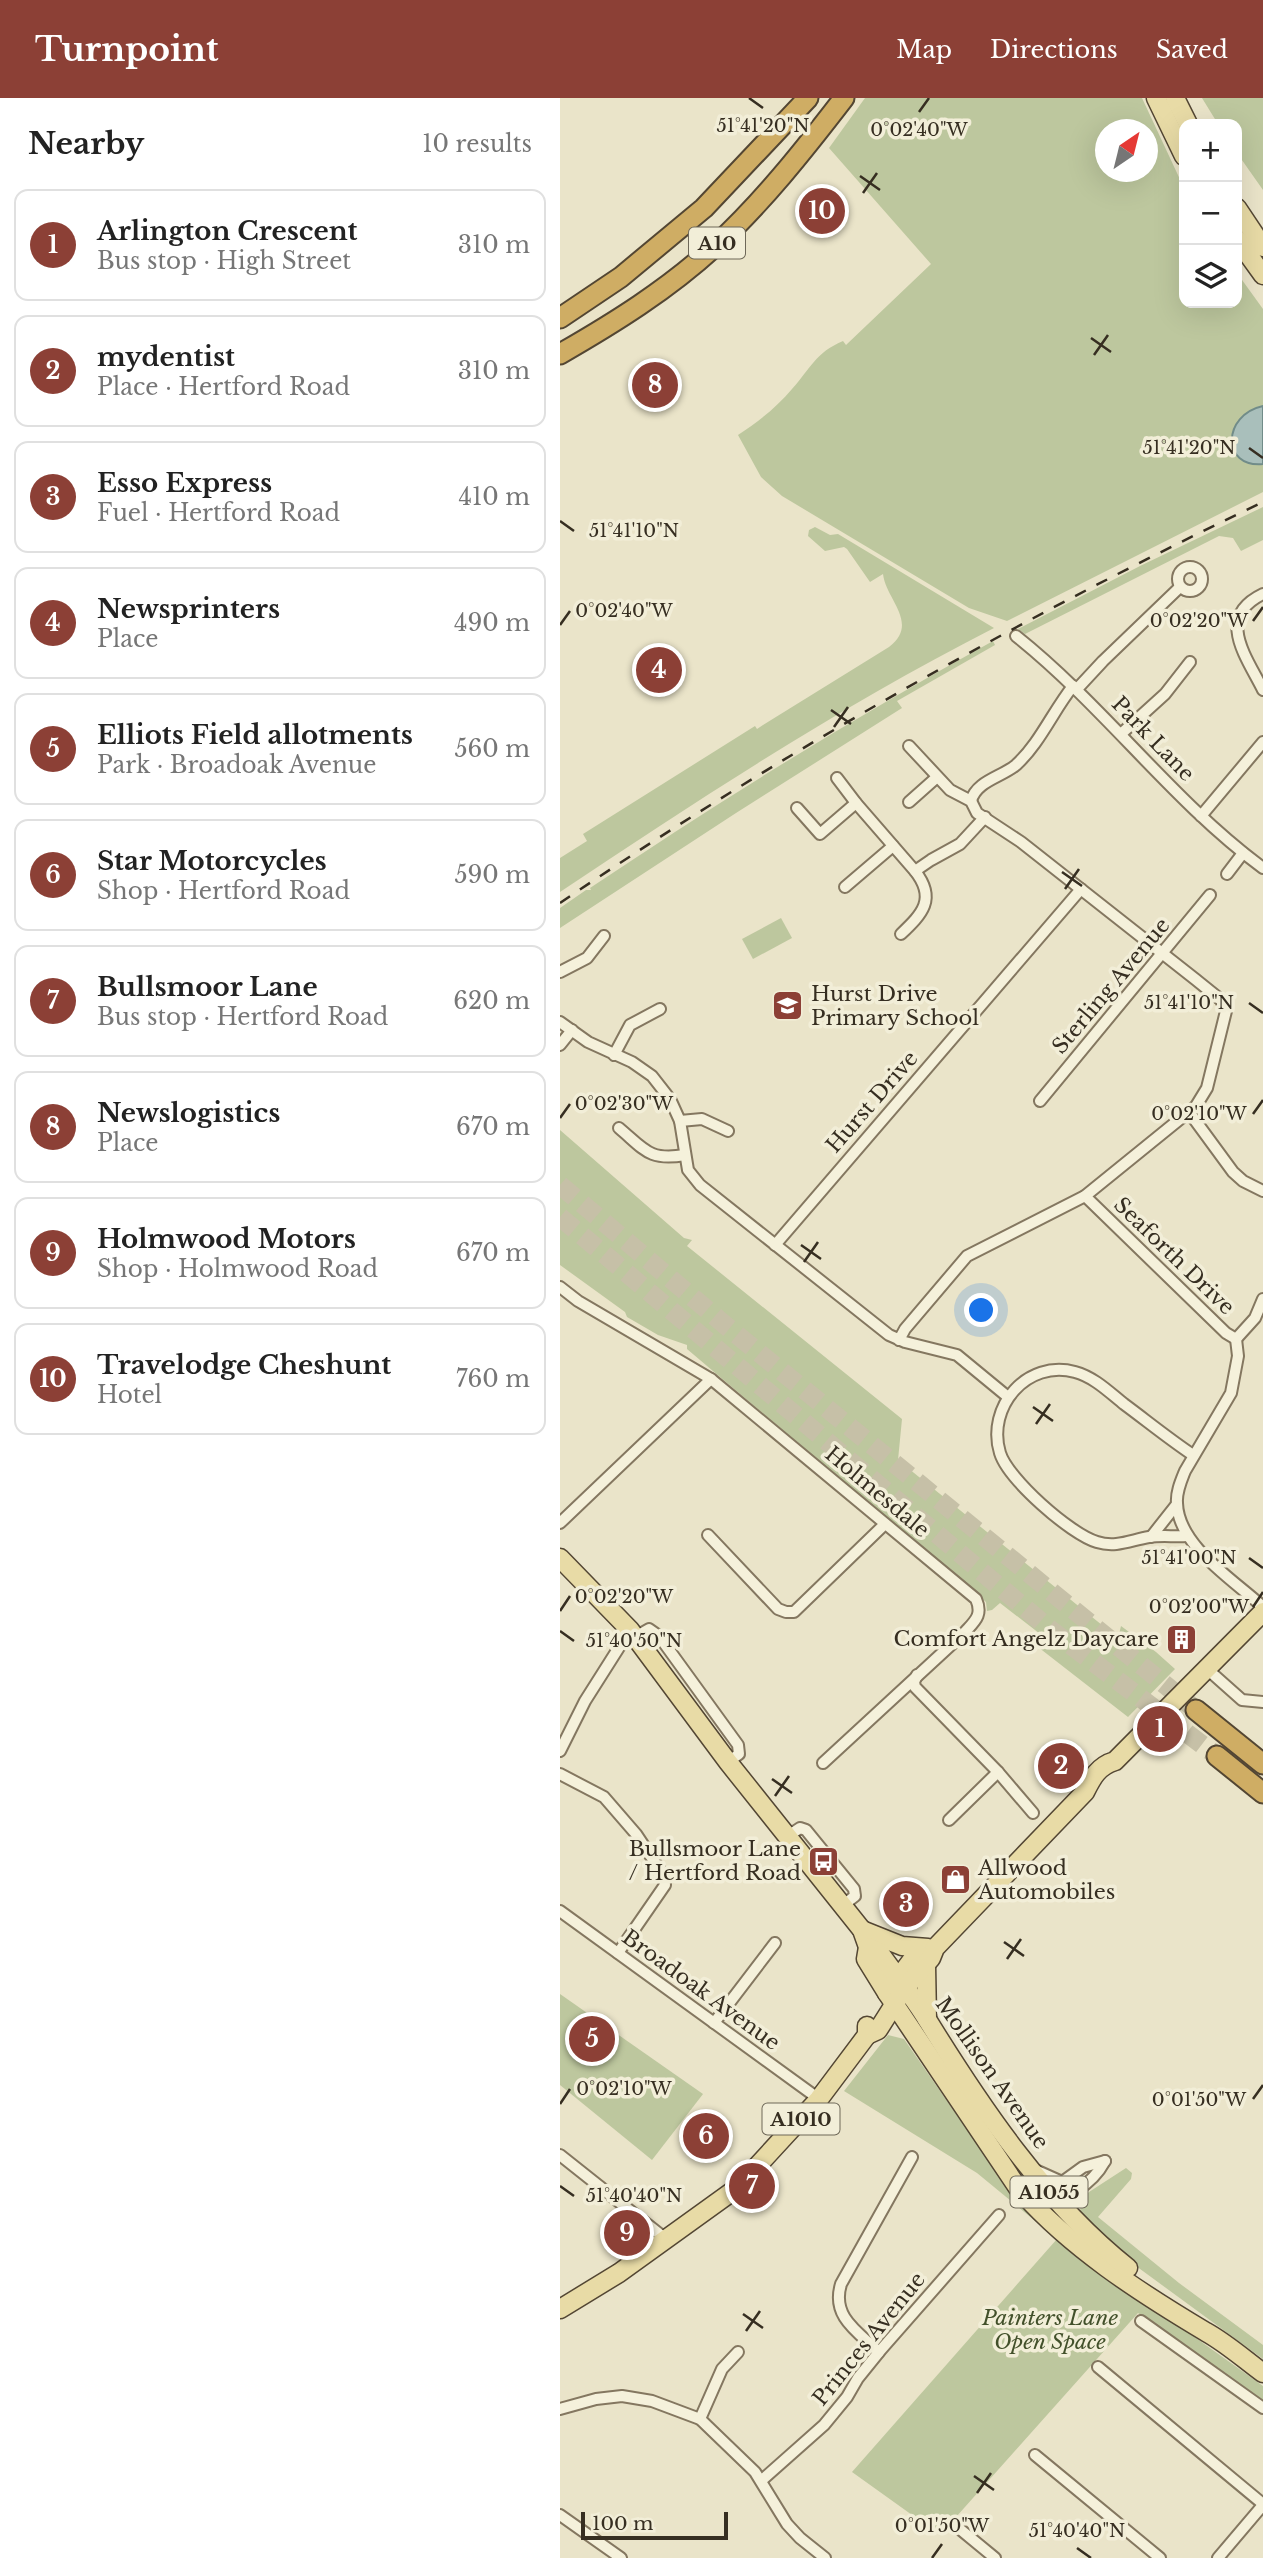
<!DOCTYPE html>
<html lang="en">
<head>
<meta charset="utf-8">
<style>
  body { margin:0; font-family:"Libre Baskerville",serif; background:#f6f6f6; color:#222 }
  .controls { position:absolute; right:21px; top:21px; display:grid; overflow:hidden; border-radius:14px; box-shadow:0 7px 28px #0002 }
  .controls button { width:63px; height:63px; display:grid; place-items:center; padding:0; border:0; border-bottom:2px solid #e0e0e0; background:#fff; color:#222; font:35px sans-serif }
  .compass { position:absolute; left:535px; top:21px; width:63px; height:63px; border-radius:50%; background:#fff; box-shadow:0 7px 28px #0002; rotate:35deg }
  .scale { position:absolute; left:21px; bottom:18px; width:147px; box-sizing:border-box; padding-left:7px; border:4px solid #362e21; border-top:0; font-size:19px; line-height:24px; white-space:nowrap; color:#362e21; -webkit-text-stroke:5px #f2eed8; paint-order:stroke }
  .you { position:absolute; left:422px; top:1213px; width:24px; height:24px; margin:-18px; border:5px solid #fff; border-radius:50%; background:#1a73e8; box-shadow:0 0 0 10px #1a73e833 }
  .badge { display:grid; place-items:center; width:46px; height:46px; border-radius:50%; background:#8c4036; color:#fff; font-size:23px; font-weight:700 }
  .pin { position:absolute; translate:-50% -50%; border:4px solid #fff; box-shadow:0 2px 7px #0006 }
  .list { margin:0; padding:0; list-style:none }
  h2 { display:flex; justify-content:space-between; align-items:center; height:91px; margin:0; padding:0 28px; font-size:30px }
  h2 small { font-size:23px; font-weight:400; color:#767676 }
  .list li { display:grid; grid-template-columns:46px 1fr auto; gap:21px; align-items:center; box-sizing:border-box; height:112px; margin:0 14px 14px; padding:0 14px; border:2px solid #e0e0e0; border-radius:14px }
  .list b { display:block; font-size:26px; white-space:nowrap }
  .list p { margin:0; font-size:23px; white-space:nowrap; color:#767676 }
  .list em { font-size:23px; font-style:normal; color:#767676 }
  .icon { flex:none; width:38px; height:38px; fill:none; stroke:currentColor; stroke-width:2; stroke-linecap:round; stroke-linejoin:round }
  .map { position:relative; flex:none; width:703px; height:2460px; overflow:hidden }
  header { display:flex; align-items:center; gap:42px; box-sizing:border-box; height:98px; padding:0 35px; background:#8c4036; color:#fff }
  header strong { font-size:33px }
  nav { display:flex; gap:38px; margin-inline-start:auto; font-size:24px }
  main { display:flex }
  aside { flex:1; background:#fff }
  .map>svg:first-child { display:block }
  .green { fill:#bdc79e; fill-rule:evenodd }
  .water { fill:#a9bfbb; stroke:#718c89; stroke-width:2 }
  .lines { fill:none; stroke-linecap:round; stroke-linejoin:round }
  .highway-tunnel { stroke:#c6c0a7; stroke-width:19; stroke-dasharray:19 10; stroke-linecap:butt }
  .street-casing { stroke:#847760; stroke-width:14 }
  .primary-casing { stroke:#534633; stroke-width:21 }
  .highway-casing { stroke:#534633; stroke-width:23 }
  .street { stroke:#f5f1db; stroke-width:10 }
  .primary { stroke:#e8dba6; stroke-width:18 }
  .highway { stroke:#cfad64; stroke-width:19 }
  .rail { stroke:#362e21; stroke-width:2.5; stroke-dasharray:12 12; stroke-linecap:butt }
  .ticks { fill:none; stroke:#362e21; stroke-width:2.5 }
  .labels { text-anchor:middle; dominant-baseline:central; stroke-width:7; stroke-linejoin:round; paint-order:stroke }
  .shield { fill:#f2eed8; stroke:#6e6858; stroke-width:2 }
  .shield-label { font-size:19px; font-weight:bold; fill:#362e21 }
  .street-label { font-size:21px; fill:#362e21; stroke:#f2eed8 }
  .poi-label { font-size:21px; fill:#362e21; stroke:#f2eed8; text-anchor:start }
  .park-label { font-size:21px; font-style:italic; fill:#42502a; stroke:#f2eed8 }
  .ticks-label { font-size:18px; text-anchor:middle; fill:#362e21; stroke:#f2eed8; stroke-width:7; stroke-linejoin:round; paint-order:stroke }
</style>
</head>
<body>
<header>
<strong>Turnpoint</strong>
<nav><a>Map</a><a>Directions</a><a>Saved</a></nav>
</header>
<main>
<aside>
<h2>Nearby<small>10 results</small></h2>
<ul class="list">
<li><span class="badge">1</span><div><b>Arlington Crescent</b><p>Bus stop · High Street</p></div><em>310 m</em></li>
<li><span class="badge">2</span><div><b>mydentist</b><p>Place · Hertford Road</p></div><em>310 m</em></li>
<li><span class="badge">3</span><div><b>Esso Express</b><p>Fuel · Hertford Road</p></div><em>410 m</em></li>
<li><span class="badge">4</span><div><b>Newsprinters</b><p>Place</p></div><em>490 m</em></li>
<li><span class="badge">5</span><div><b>Elliots Field allotments</b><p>Park · Broadoak Avenue</p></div><em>560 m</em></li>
<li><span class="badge">6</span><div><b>Star Motorcycles</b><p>Shop · Hertford Road</p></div><em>590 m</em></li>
<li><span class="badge">7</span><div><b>Bullsmoor Lane</b><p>Bus stop · Hertford Road</p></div><em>620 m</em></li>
<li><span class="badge">8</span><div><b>Newslogistics</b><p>Place</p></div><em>670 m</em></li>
<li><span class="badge">9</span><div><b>Holmwood Motors</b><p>Shop · Holmwood Road</p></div><em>670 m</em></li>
<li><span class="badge">10</span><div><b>Travelodge Cheshunt</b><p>Hotel</p></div><em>760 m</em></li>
</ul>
</aside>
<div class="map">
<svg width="703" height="2460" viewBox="0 0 703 2460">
  <rect width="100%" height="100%" fill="#eae4c9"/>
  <!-- green -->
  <g class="green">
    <path d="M305,0h277l42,90v115h53v-30l26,36v97l-8,2v57l8,-1v28l-256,129 -38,-13 -187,-112 -21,-19 -23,-42c20,-13 39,-28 54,-46 19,-21 23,-36 51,-48l3,4 85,-81 -102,-116zM545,32h42v42h-42z"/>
    <polygon points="642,0 703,0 703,92 677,55 677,26 658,26"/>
    <polygon points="703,409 703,442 681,453 673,440 659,438 465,536 458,531 580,468"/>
    <path d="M255,429l15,8 8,-1 156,94c-151,77 -293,170 -434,264v-34l27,-17 -4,-7 172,-108 2,3 6,-4 126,-78c31,-24 -3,-47 -6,-73l-13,8 -23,-33 -3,-2 -19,4 -17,-15 1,-6z"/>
    <path d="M433,543l2,4 -98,56 5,7 -166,105 -176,115v-20l26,-18h5l-1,-2c131,-88 265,-171 403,-247z"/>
    <polygon points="221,820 232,840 193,861 182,841"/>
    <polygon points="0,1032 124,1140 132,1142 127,1148 342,1321 338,1362 558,1540 561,1528 596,1554 615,1571 568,1619 478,1549 484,1539 440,1505 432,1512 427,1513 426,1504 127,1251 127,1247 98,1237 67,1219 65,1214 0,1167"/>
    <polygon points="0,1896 143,1996 92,2062 0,1987"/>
    <polygon points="328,1937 344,1941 444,2085 457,2100 576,2197 703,2288 703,2305 578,2215 380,2437 292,2374 497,2141 417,2075 284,1993"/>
    <polygon points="566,2070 572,2075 571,2081 538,2119 619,2185 703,2247 703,2261 576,2168 520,2114 521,2104 529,2094"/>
  </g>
  <!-- water -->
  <path class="water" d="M703,308v58c-42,4 -41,-49 0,-58z"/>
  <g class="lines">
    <!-- highway-tunnel -->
    <g class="highway-tunnel">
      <polyline points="0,1087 165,1227 636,1612"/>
      <polyline points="0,1119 491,1532 657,1658"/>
    </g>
    <defs>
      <g id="street">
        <circle cx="630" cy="481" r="12"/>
        <path d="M703,496c-48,23 -17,62 0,96"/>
        <path d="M456,538c89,71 156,165 247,232"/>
        <polyline points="517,591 543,563 620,489"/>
        <polyline points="562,635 605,596 630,564"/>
        <polyline points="277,680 296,705 355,773 371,762 400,746 425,719"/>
        <path d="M411,703c5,-20 31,-24 45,-36 24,-22 37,-54 57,-79"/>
        <polyline points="349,704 376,680"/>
        <polyline points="237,710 260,736 296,705"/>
        <polyline points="641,718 703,644"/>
        <polyline points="667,776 683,755"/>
        <polyline points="285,789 333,748"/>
        <path d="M341,836c21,-20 36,-35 14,-63"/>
        <polyline points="0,874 27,860 44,838"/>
        <polyline points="0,924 28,944 72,964 92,978 110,1001 120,1023 142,1021 168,1033"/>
        <polyline points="0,947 12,932"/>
        <polyline points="54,957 70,927 100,911"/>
        <polyline points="480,1003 650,797"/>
        <polyline points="629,1014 673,1074 683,1083 703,1093"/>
        <polyline points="120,1023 128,1072 140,1087 329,1237 345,1244 397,1257 448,1299"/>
        <path d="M59,1030c26,22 30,33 66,27"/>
        <polyline points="525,1098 666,1235 676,1241"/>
        <polyline points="215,1147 521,791"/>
        <path d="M0,1189l18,14 133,78 265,220c7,16 -1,22 -11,33l-142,131"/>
        <path d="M676,1241l2,17 -7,37 -46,78c-4,10 -9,21 -8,32 1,43 57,77 86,104"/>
        <polyline points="676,1241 695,1220 703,1201"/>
        <polyline points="339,1242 345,1231 407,1158 525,1098 636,1008 647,990 666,913 661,902 635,881 461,744 417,715 411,703 390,692 349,648"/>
        <polyline points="0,1425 151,1281"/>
        <polyline points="148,1437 218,1511 226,1514 234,1514 325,1426"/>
        <path d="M627,1438c-13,1 -25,-1 -38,1 -18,3 -33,11 -52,5 -27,-8 -89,-63 -97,-89 -14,-46 27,-94 75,-81 19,5 34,20 49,32 23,17 45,35 69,51"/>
        <polyline points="591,1439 617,1406"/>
        <polyline points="75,1539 89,1531 99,1538 178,1647 179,1656 168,1664"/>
        <polyline points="646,1570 682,1602 703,1604"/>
        <polyline points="357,1577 354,1584 355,1589 438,1674 473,1715"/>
        <polyline points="0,1653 25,1603 70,1532"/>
        <polyline points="0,1676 44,1699 76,1736 104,1778 105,1787 58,1855"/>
        <polyline points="389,1722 438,1674"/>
        <polyline points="228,1738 240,1730 246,1732 294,1791 295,1798 282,1808"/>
        <polyline points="0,1813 259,2001"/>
        <polyline points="154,1925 215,1845"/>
        <polyline points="0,2057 107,2142"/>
        <polyline points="473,2071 502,2084"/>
        <path d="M493,2098l7,2c6,-4 11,-4 16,-7 13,-8 22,-17 29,-30"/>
        <polyline points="476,2110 493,2098 494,2090 523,2069 545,2063"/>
        <polyline points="581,2223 703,2310"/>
        <path d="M319,2254c-21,-20 -48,-35 -38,-68l71,-127"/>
        <polyline points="538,2269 703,2406"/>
        <polyline points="0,2311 36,2301 62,2298 92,2303 140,2321 195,2374 227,2426 240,2440 265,2460"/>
        <polyline points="140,2321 162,2271 178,2254"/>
        <polyline points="475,2357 600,2460"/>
        <polyline points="202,2382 264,2327 287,2299 298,2280 319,2254 439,2117"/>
        <polyline points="0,2417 61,2460"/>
        <polyline points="401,2432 435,2460"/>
        <polyline points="658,2460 703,2407"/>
      </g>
      <g id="primary">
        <polyline points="596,0 624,58"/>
        <polyline points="615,0 628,26"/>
        <polyline points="677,110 703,149"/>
        <polyline points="677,141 703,177"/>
        <path d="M0,1460l70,72 98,132 134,168 6,17 -2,12 21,34 131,195c51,59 121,104 188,144 20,11 38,27 57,41"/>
        <polyline points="302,1832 342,1848 368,1850"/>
        <path d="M308,1849l11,5c16,23 35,45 49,69 55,89 118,182 200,247"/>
        <polyline points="366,1867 367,1921"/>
        <polyline points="327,1895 361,1850"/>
        <path d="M307,1937l11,-5 26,-41 27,-31 4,-10 150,-156c7,-14 13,-26 30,-31l148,-149"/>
        <polyline points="0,2211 59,2175 177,2090 259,2001 307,1937 307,1928"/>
      </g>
      <g id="highway">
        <polyline points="0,220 61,179 144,110 248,0"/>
        <path d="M0,256c54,-31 107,-64 154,-107 48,-44 90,-97 130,-149"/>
        <polyline points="636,1612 703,1666"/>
        <polyline points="657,1658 703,1695"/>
      </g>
    </defs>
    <!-- street casing -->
    <use href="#street" class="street-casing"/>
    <!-- primary casing -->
    <use href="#primary" class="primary-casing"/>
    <!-- highway casing -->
    <use href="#highway" class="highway-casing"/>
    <!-- street -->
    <use href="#street" class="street"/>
    <!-- primary -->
    <use href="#primary" class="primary"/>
    <!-- highway -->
    <use href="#highway" class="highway"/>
    <!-- rail -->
    <path class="rail" d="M0,805c226,-153 457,-283 703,-401"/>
  </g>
  <!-- ticks -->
  <path class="ticks" d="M189,0l14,10M359,14l10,-14M300,78l20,14M303,95l14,-20M531,240l20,14M534,257l14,-20M689,350l14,10M0,423l14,10M693,523l10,-14M0,527l10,-14M271,612l20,14M274,629l14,-20M502,774l20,14M505,791l14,-20M689,905l14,10M693,1016l10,-14M0,1020l10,-14M241,1147l20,14M244,1164l14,-20M473,1309l20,14M476,1326l14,-20M689,1460l14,10M693,1509l10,-15M0,1513l10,-15M0,1533l14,10M212,1681l20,14M215,1698l14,-20M444,1844l20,14M447,1861l14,-20M693,2001l10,-14M0,2006l10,-15M0,2088l14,10M183,2216l20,14M186,2233l14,-20M414,2378l20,14M417,2395l14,-20M517,2450l14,10M372,2460l10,-14"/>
  <!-- icons -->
  <defs>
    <symbol id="school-square" viewBox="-11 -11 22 22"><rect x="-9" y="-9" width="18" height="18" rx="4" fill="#8c4036" stroke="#f2eed8"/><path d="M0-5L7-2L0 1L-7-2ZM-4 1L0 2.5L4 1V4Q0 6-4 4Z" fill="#fff"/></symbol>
    <symbol id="building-square" viewBox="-11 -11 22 22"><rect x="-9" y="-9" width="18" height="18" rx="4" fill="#8c4036" stroke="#f2eed8"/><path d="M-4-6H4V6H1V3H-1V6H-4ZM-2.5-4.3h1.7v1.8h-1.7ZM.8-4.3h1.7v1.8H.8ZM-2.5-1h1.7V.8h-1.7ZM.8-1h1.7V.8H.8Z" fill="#fff"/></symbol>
    <symbol id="bus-square" viewBox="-11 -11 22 22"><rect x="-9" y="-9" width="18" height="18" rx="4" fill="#8c4036" stroke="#f2eed8"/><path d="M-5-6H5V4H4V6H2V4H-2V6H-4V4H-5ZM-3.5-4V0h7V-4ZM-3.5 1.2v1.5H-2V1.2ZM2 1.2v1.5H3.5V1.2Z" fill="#fff"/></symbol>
    <symbol id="shop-square" viewBox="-11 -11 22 22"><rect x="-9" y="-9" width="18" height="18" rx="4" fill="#8c4036" stroke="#f2eed8"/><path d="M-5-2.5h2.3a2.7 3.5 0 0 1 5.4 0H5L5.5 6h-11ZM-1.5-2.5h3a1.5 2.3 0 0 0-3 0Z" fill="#fff"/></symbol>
  </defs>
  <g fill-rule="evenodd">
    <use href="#school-square" x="210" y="890" width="35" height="35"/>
    <use href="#building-square" x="604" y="1524" width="35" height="35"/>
    <use href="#bus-square" x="246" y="1746" width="35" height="35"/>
    <use href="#shop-square" x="378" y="1764" width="35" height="35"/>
  </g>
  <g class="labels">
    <!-- shield labels -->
    <g class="shield">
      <rect x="129" y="129.5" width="56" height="31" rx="5"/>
      <rect x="202.5" y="2005.5" width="77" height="31" rx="5"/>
      <rect x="450.5" y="2078.5" width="77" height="31" rx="5"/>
    </g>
    <g class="shield-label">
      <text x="157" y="145">A10</text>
      <text x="241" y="2021">A1010</text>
      <text x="489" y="2094">A1055</text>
    </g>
    <!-- street labels -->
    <g class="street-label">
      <text transform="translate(593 641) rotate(46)">Park Lane</text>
      <text transform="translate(551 888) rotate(-50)">Sterling Avenue</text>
      <text transform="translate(312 1004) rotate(-49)">Hurst Drive</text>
      <text transform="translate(614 1158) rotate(44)">Seaforth Drive</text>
      <text transform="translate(317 1394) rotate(40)">Holmesdale</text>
      <text transform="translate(141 1892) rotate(36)">Broadoak Avenue</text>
      <text transform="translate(432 1975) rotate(55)">Mollison Avenue</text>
      <text transform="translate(309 2241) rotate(-51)">Princes Avenue</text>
    </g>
    <!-- poi labels -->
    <g class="poi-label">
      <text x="251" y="896">Hurst Drive<tspan x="251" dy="24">Primary School</tspan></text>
      <text x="599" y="1541" text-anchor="end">Comfort Angelz Daycare</text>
      <text x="241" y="1751" text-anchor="end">Bullsmoor Lane<tspan x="241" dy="24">/ Hertford Road</tspan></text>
      <text x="418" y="1770">Allwood<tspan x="418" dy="24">Automobiles</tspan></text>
    </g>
    <!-- park labels -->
    <g class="park-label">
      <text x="490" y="2220">Painters Lane<tspan x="490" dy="24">Open Space</tspan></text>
    </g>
  </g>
  <g class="ticks-label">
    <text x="203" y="34">51°41'20"N</text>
    <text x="359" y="38">0°02'40"W</text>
    <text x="629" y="356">51°41'20"N</text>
    <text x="74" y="439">51°41'10"N</text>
    <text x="64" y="519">0°02'40"W</text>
    <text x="639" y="529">0°02'20"W</text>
    <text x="629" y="911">51°41'10"N</text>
    <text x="64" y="1012">0°02'30"W</text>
    <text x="639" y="1022">0°02'10"W</text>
    <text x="629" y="1466">51°41'00"N</text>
    <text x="64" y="1505">0°02'20"W</text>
    <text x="639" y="1515">0°02'00"W</text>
    <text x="74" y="1549">51°40'50"N</text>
    <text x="64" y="1997">0°02'10"W</text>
    <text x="639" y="2008">0°01'50"W</text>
    <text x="74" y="2104">51°40'40"N</text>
    <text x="382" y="2434">0°01'50"W</text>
    <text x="517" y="2439">51°40'40"N</text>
  </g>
</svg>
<div class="controls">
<button>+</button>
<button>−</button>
<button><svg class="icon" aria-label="layers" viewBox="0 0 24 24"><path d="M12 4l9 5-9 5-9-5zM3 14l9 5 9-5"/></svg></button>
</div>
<svg class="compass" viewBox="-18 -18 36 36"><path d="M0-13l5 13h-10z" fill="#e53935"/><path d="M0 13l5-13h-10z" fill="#767676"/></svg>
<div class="scale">100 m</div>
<div class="you"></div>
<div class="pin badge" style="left:600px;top:1631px">1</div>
<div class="pin badge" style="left:501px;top:1668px">2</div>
<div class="pin badge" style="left:346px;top:1806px">3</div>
<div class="pin badge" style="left:99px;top:572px">4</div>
<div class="pin badge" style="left:32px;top:1941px">5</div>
<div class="pin badge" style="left:146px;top:2038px">6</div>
<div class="pin badge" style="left:192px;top:2088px">7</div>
<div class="pin badge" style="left:95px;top:287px">8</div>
<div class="pin badge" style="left:67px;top:2135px">9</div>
<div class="pin badge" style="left:262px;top:113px">10</div>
</div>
</main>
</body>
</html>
